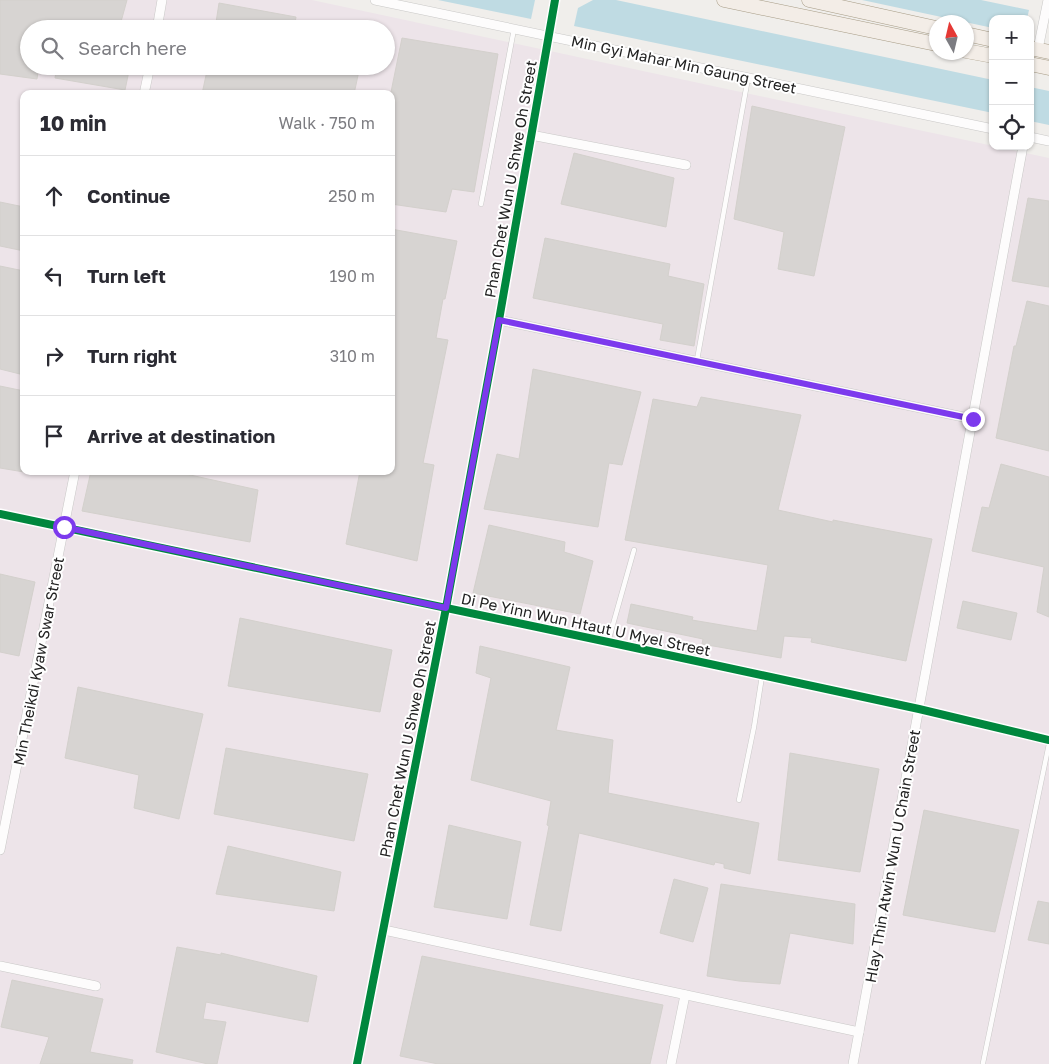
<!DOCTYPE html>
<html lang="en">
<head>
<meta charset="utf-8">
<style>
  body { margin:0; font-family:"Golos Text",sans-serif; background:#f7f7f7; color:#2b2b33 }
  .controls { position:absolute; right:15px; top:15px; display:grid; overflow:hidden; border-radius:10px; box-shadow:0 1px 4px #0004 }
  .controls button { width:45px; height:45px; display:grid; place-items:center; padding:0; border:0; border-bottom:1px solid #e1e1e2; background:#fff; color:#2b2b33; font:25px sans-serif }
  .compass { position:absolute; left:929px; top:15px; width:45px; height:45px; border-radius:50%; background:#fff; box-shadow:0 1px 4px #0004; rotate:352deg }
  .stop { position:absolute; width:15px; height:15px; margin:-11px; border:4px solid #7c3aed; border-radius:50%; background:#fff }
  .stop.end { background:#7c3aed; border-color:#fff; box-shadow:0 1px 5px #0008 }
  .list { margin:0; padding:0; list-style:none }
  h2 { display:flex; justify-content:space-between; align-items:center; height:65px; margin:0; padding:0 20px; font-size:21px }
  h2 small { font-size:16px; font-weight:400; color:#7c7c81 }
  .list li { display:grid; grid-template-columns:32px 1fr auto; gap:15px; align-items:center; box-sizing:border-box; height:80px; padding:0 20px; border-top:1px solid #e1e1e2 }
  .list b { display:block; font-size:19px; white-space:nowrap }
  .list em { font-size:16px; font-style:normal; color:#7c7c81 }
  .icon { flex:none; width:28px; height:28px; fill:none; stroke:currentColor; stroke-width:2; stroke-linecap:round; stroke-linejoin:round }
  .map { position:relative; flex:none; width:1049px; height:1064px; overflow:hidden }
  .search { position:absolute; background:#fff; box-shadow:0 1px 4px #0004; left:20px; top:20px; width:375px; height:55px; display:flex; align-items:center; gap:12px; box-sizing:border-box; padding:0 18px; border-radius:28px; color:#7c7c81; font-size:19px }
  .panel { position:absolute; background:#fff; box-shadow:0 1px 4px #0004; left:20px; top:90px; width:375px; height:385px; border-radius:10px }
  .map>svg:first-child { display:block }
  .industrial { fill:#ede4e9; fill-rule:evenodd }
  .water { fill:#bfdbe3 }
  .building { fill:#d7d4d2; stroke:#d3d0cc }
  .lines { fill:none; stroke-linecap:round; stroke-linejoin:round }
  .lane-casing { stroke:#c9c8c7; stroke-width:5.5 }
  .street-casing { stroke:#c9c8c7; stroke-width:10 }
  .primary-casing { stroke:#a79c86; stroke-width:15 }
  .lane { stroke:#fdfcfc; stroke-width:4.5 }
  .street { stroke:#fdfcfc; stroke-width:9 }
  .primary { stroke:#f3ede7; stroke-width:14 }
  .cycleway-casing { stroke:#fff; stroke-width:11 }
  .cycleway { stroke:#00873e; stroke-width:8 }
  .route { stroke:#7c3aed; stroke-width:6 }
  .labels { text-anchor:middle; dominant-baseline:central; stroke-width:4; stroke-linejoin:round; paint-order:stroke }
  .street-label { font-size:15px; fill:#222; stroke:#fff }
</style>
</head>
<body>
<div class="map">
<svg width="1049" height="1064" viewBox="0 0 1049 1064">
  <rect width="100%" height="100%" fill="#f0eeeb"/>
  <!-- industrial -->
  <path class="industrial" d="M0,0h312l737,158v906h-1049zM29,29h357v37h-357zM24,94h367v377h-367z"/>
  <!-- water -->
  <g class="water">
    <polygon points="438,0 535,0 531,19"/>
    <polygon points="593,0 616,0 993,80 993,113 574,26 578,8"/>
    <polygon points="862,0 981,0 1029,10 1027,19 993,19 993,28"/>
    <polygon points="1030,87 1049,91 1049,125 1030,121"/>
  </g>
  <!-- building -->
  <g class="building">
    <polygon points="0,0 127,0 119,29 29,29 29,66 39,66 37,79 0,74"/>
    <polygon points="219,3 296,17 294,29 215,29"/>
    <polygon points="402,38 498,54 474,192 452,189 446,212 391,204 391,92"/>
    <polygon points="57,66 130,66 125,90 55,78"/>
    <polygon points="208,66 360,66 354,94 202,94"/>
    <polygon points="752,106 845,127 814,276 778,269 784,232 734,219"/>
    <polygon points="574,153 674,178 666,227 561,204"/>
    <polygon points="1028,198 1049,201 1049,287 1012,281"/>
    <polygon points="0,202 24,207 24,251 0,246"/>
    <polygon points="391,229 457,241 445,299 443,299 436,338 448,340 423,463 434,465 417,561 346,544 360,471 391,471"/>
    <polygon points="545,238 670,264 668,276 704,284 694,346 660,340 663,324 533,298"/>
    <polygon points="0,266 24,271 24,375 0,369"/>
    <polygon points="1027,301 1049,306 1049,451 996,438 1014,346 1016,346"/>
    <polygon points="533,369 641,392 622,465 609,463 598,527 484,509 497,454 519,459"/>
    <polygon points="0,386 24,391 24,472 0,468"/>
    <polygon points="701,397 801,415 778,510 833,522 833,520 932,539 906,661 811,642 812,638 784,636 781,658 702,644 703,639 627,623 631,604 693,617 692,620 757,631 768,565 625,540 653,399 697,407"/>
    <polygon points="1001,464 1049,477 1049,617 1037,612 1044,567 972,551 982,507 989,508"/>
    <polygon points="91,471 172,471 258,490 250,542 82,511"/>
    <polygon points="489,525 565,542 564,552 593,561 580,614 473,593"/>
    <polygon points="0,574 35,582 19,656 0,652"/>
    <polygon points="963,601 1017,613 1011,640 957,628"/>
    <polygon points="240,618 392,650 380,712 228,686"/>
    <polygon points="480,646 570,667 556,730 613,740 608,793 759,823 750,874 724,868 724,864 715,862 714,865 579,833 561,931 530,925 549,826 547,825 551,801 471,780 491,678 476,673"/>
    <polygon points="78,687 203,714 179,819 134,808 139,775 65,758"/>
    <polygon points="226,748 368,774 354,841 214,814"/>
    <polygon points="790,753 879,769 860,872 778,860"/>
    <polygon points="924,810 1019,830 995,932 903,915"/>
    <polygon points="449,825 521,842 507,919 434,907"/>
    <polygon points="228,846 341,872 334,911 216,894"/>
    <polygon points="674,879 708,888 693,942 660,933"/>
    <polygon points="721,884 855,904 853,944 790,933 780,984 739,981 707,976"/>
    <polygon points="1038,901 1049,903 1049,944 1028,940"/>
    <polygon points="177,947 221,955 221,953 317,976 308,1022 206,1002 203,1019 226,1022 217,1064 208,1064 156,1052"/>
    <polygon points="422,956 663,1005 650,1064 438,1064 400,1056"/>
    <polygon points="12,980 103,999 90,1052 133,1060 132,1064 40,1064 49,1037 1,1027"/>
  </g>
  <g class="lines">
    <defs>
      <g id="lane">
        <polyline points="481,204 514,29"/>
        <polyline points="697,360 748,78"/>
        <polyline points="608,642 634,550"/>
        <polyline points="739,800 754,727 762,676"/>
        <polyline points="983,1063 1049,744"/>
      </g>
      <g id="street">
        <polyline points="375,0 993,129"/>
        <polyline points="157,29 162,0"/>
        <polyline points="1038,49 1048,0"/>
        <polyline points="144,94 150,66"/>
        <polyline points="531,135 686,165"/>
        <polyline points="1030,137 1049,141"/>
        <polyline points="499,320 973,419"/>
        <polyline points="0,514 608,642 919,709 1049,740"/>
        <polyline points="0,850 75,471"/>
        <polyline points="384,930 859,1032"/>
        <polyline points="0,966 96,986"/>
        <polyline points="357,1064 446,608 499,320 555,0"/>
        <polyline points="671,1064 685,995"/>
        <polyline points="853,1064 1023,146"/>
      </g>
      <g id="primary">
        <polyline points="724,0 936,44"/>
        <polyline points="809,0 936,28"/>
        <polyline points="966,34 993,40"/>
        <polyline points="1030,48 1049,52"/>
        <polyline points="966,51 993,56"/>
        <polyline points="1030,64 1049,68"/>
      </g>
    </defs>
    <!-- lane casing -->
    <use href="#lane" class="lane-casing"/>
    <!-- street casing -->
    <use href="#street" class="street-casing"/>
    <!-- primary casing -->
    <use href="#primary" class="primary-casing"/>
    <!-- lane -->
    <use href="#lane" class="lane"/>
    <!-- street -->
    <use href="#street" class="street"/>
    <!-- primary -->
    <use href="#primary" class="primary"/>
    <defs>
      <g id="cycleway">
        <polyline points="0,514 608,642 919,709 1049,740"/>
        <polyline points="357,1064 446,608 499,320 555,0"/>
      </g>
    </defs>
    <!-- cycleway casing -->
    <use href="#cycleway" class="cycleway-casing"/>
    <!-- cycleway -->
    <use href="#cycleway" class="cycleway"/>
  </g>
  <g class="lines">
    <!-- route -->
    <polyline class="route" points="64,527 446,608 499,320 973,419"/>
  </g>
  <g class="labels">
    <!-- street labels -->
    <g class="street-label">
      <text transform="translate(684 64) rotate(12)">Min Gyi Mahar Min Gaung Street</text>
      <text transform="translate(510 179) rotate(-80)">Phan Chet Wun U Shwe Oh Street</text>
      <text transform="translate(586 624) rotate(12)">Di Pe Yinn Wun Htaut U Myel Street</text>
      <text transform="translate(38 661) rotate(-79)">Min Theikdi Kyaw Swar Street</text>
      <text transform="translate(407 739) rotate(-79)">Phan Chet Wun U Shwe Oh Street</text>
      <text transform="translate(892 856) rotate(-80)">Hlay Thin Atwin Wun U Chain Street</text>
    </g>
  </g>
</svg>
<div class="controls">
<button>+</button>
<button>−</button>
<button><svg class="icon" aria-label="locate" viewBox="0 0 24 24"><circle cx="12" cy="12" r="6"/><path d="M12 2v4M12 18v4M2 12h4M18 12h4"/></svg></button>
</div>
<svg class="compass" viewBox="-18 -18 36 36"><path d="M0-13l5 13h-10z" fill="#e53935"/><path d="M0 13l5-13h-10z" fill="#7c7c81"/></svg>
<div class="stop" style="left:64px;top:527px"></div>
<div class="stop end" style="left:973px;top:419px"></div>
<div class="search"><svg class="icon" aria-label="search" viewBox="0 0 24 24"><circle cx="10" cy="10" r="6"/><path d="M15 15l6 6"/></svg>Search here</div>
<section class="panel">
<h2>10 min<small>Walk · 750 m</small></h2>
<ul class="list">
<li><svg class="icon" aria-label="ahead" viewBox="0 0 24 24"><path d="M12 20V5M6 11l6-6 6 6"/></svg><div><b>Continue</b></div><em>250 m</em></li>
<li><svg class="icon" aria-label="left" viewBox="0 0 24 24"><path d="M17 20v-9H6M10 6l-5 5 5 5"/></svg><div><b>Turn left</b></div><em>190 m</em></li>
<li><svg class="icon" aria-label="right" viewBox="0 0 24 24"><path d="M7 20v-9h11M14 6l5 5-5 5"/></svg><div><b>Turn right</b></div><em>310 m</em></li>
<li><svg class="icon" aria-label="arrive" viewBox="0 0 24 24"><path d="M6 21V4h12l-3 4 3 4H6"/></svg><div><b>Arrive at destination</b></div></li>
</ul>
</section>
</div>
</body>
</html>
